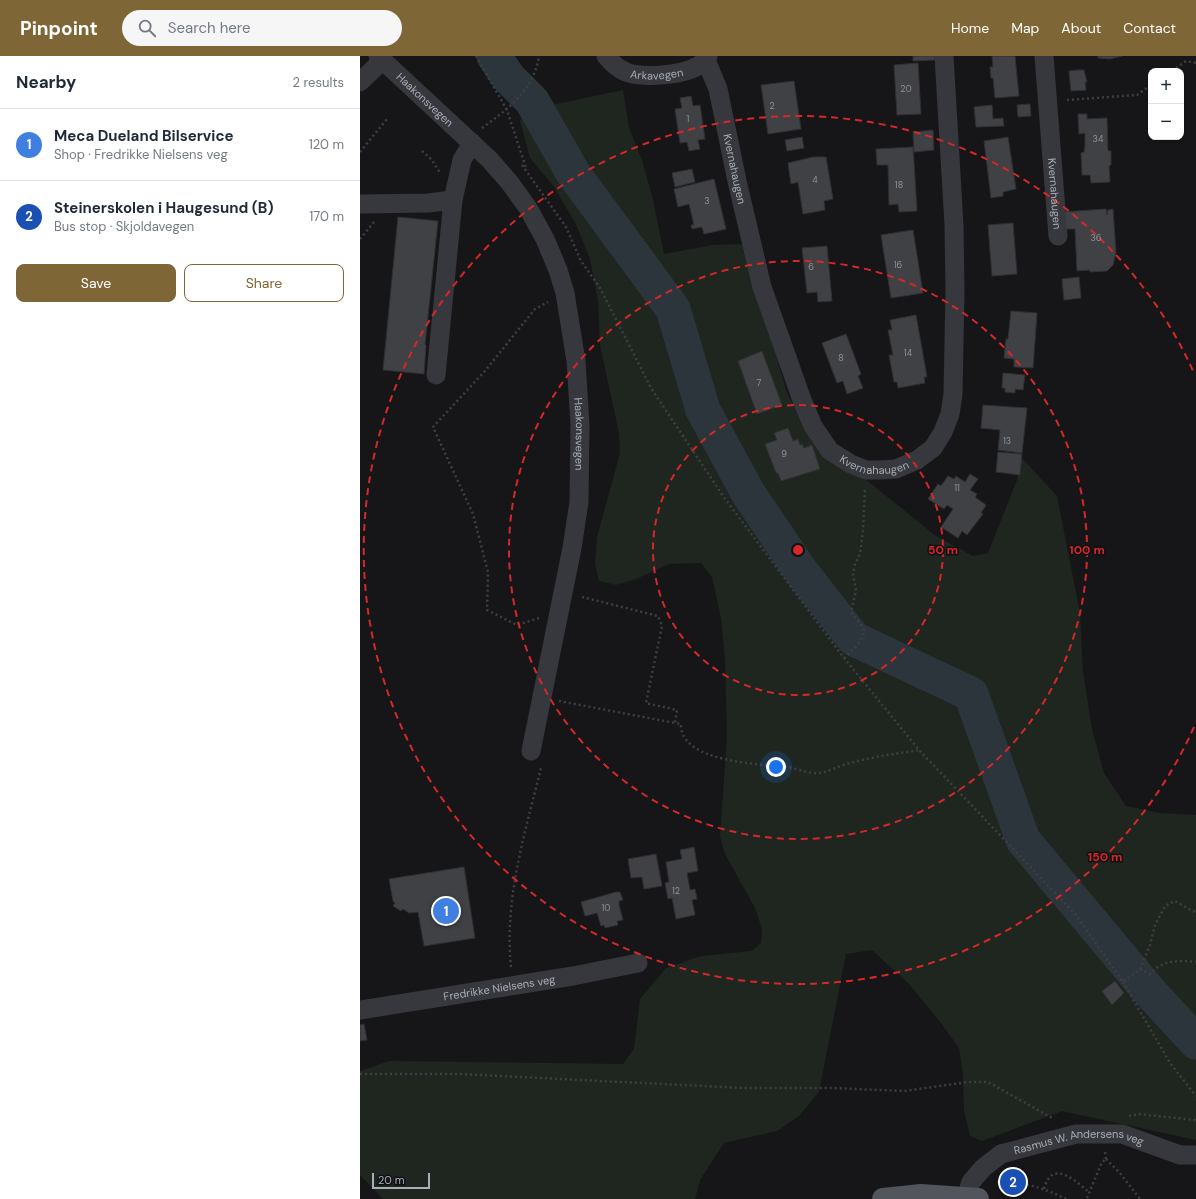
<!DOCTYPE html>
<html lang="en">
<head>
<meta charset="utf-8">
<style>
  body { margin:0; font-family:"DM Sans",sans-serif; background:#f6f6f7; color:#1f2937 }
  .controls { position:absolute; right:12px; top:12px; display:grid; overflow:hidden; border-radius:8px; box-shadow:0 1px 3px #0004 }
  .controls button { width:36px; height:36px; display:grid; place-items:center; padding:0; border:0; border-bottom:1px solid #e0e1e3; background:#fff; color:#1f2937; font:20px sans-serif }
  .scale { position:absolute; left:12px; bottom:10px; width:58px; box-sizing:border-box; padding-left:4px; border:2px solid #a8adb8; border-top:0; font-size:11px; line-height:14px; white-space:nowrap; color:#a8adb8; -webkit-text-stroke:3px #111113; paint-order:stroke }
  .you { position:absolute; left:416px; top:711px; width:14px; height:14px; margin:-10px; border:3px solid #fff; border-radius:50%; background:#1a73e8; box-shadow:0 0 0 6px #1a73e833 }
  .badge { display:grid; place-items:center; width:26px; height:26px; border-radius:50%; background:#7e6636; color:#fff; font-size:13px; font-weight:700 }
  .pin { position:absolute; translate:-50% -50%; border:2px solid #fff; box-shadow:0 1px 4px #0006 }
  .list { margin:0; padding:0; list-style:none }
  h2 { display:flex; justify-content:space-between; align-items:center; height:52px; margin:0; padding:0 16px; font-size:17px }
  h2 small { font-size:13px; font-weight:400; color:#747a83 }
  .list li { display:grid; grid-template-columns:26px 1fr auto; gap:12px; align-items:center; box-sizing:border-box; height:72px; padding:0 16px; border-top:1px solid #e0e1e3 }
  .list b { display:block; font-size:15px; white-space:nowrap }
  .list p { margin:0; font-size:13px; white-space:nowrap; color:#747a83 }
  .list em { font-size:13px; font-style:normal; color:#747a83 }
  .actions { display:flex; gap:8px; padding:12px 16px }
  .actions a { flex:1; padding:9px 0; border:1px solid #7e6636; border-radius:8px; text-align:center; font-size:14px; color:#7e6636 }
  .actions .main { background:#7e6636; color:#fff }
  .icon { flex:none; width:22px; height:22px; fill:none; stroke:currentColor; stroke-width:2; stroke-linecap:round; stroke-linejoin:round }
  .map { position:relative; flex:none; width:836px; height:1143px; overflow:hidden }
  header { display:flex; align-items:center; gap:24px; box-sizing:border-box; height:56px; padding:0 20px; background:#7e6636; color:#fff }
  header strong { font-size:19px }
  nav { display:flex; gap:22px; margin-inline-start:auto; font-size:14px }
  .search { width:280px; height:36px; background:#f6f6f7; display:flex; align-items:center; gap:10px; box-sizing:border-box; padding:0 14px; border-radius:22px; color:#747a83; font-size:15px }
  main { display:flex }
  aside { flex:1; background:#fff }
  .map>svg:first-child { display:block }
  .green { fill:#1e261f }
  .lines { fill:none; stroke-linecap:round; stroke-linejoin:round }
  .river { stroke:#2c353c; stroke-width:35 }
  .building { fill:#404145; stroke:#303034 }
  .path { stroke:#3d3f44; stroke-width:2.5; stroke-dasharray:2 3; stroke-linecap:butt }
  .minor { stroke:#37383d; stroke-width:19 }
  .major { stroke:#53555c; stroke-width:22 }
  .ring { fill:none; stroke:#d62828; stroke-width:2; stroke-dasharray:7 5 }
  .labels { text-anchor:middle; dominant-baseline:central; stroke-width:3; stroke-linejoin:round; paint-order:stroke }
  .number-label { font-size:9px; fill:#8e929b }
  .street-label { font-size:11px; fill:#a8adb8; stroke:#111113 }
  .centre { fill:#d62828; stroke:#111113; stroke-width:2 }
  .ring-label { font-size:12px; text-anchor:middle; font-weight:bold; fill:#d62828; stroke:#111113; stroke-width:3; stroke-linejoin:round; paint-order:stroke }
</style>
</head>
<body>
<header>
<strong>Pinpoint</strong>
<div class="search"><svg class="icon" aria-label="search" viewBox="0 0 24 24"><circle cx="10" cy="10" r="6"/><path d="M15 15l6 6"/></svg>Search here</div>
<nav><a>Home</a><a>Map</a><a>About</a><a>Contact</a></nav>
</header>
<main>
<aside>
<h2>Nearby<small>2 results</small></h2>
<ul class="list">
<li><span class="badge" style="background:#3f7fe0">1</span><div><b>Meca Dueland Bilservice</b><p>Shop · Fredrikke Nielsens veg</p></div><em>120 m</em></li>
<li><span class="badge" style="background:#1a4fb4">2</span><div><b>Steinerskolen i Haugesund (B)</b><p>Bus stop · Skjoldavegen</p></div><em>170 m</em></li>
</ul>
<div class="actions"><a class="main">Save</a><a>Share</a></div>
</aside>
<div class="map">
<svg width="836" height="1143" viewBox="0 0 836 1143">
  <rect width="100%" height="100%" fill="#161618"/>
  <!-- green -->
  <polygon class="green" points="263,34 269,72 282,104 292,140 304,198 353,189 385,188 405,252 415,296 427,337 464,403 504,422 576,480 613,500 628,497 657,424 661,401 697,440 720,557 723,615 732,673 744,717 766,750 800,757 836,759 836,1084 702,1055 622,1085 610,1080 604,1055 603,1018 599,992 581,967 549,928 512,894 486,898 459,1036 439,1060 417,1075 364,1087 340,1124 335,1143 23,1143 0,1119 0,1015 29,1005 263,1008 274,993 280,943 306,912 341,900 392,895 401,887 402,873 395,852 365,798 360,780 367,681 365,603 361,562 352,521 341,507 309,508 276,523 256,529 239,525 235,508 237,481 260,397 259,377 240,289 238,245 230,203 216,168 192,128 170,102 160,65 164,55"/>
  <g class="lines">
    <!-- river -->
    <polyline class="river" points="134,0 148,21 172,45 213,117 313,253 343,354 388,437 440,514 494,583 611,638 663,784 789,935 836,986"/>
  </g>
  <!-- building -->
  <g class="building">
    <polygon points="553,0 574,0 575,4 553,5"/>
    <polygon points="632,0 655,0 659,40 635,42 633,22 631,22 630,11 633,11"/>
    <polygon points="738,0 762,0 750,3 738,2"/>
    <polygon points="558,7 561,58 537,59 534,9"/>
    <polygon points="717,14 724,14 727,26 725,26 726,34 711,35 709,15"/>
    <polygon points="434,25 441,73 408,78 401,29"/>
    <polygon points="331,40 333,50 340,49 345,83 338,84 340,93 329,95 327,86 320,87 315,53 322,52 320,42"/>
    <polygon points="670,48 671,60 658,61 657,49"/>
    <polygon points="632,49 633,63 643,62 644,70 616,71 614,51"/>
    <polygon points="718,58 727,58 727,63 747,62 748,95 751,95 751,109 749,110 750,126 731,127 730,119 722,119 721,97 724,96 725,90 725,77 719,78"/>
    <polygon points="573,74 574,94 554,96 553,76"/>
    <polygon points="442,81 444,92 427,95 425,84"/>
    <polygon points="648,81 656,133 643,136 643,140 631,142 624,85"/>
    <polygon points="553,91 557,155 539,156 538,148 529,149 528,109 517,109 516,93"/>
    <polygon points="453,101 466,101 473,143 464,145 465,154 443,158 438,126 431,128 428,107"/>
    <polygon points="332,113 335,126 315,131 312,117"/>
    <polygon points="354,123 366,173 344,178 342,171 332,173 331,169 334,169 329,148 318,151 314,133"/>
    <polygon points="746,153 747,159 748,154 753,153 756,197 753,209 747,215 730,216 730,214 717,215 715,173 704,173 702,156"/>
    <polygon points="38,161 78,165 65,289 66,289 64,318 23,314"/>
    <polygon points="653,167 657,218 632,220 628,169"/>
    <polygon points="553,174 563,237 531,242 521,179"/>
    <polygon points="467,190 472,245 458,246 457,236 447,237 442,192"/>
    <polygon points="719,221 721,242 704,244 702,223"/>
    <polygon points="651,255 677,257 673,312 654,311 654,303 644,302 646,283 648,283"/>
    <polygon points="556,259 567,321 564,321 565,327 538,332 537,326 534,326 529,299 533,299 528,274 532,274 530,264"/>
    <polygon points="486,278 501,318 498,320 503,332 487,338 483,325 477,327 462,287"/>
    <polygon points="402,295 422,349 397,358 378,305"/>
    <polygon points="643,317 665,319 663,334 655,333 655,337 645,336 645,332 642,332"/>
    <polygon points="623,349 667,352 662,397 638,394 640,374 621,372"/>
    <polygon points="428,372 433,385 438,383 440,389 442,388 444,392 452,389 460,413 421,425 418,417 416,417 405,388 417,384 414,377"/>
    <polygon points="638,396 662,398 660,419 636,416"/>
    <polygon points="610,418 618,423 610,434 617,438 615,441 626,449 621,457 623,458 607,479 602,475 598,482 581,471 593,453 587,449 584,453 568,443 578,428 581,430 588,420 594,423 596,420 605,426"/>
    <polygon points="334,791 338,815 327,817 330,834 335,833 337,843 332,844 335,859 316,863 312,842 308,843 305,827 309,826 306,806 322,803 320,794"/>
    <polygon points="296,798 302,830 284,833 282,821 271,822 268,803"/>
    <polygon points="104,811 115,882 64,890 58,856 49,857 43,853 41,855 33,850 35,847 33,845 29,823"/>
    <polygon points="256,836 260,836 263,844 259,845 259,849 263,864 257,865 258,869 245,872 244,869 241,870 237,857 225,860 221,846"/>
    <polygon points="755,925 764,937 752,949 742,935"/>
    <polygon points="4,968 7,984 0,985 0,969"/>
  </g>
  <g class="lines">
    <!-- path -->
    <g class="path">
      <polyline points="116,0 147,54 166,112"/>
      <polyline points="812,15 826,5 836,7"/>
      <polyline points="707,44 777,39 791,29"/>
      <path d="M122,72c26,-19 52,-38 57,-72"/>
      <polyline points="62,95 72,104 80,117"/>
      <polyline points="0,96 27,63"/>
      <polyline points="162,109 206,171 221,205 240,232 291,332 363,440 484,602 559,694 716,859 763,926 780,913 790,889 795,869 805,850 815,845 836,857"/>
      <polyline points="0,183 14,166"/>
      <path d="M222,541l76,19 4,10 -16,77 31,7 -2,13 6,1c-1,39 81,40 107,43 10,2 21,7 30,6 9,0 20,-7 29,-9 23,-7 48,-10 72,-14"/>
      <polyline points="179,562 157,569 127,554 128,516 113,458 73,371 125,315 175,253 188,246"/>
      <path d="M484,602c5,-4 23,-22 20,-28 -2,-6 -10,-12 -13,-18l5,-21 -3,-17 2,-10 5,-10 3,-23 2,-43"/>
      <polyline points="199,645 315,667"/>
      <path d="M151,911c-7,-68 14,-134 30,-199"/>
      <path d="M780,913l10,5c12,-14 28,-14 46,-12"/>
      <polyline points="763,926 810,1007 836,1040"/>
      <polyline points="0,1018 100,1018 384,1032 471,1032 544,1035 608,1026 628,1026 694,1063"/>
      <polyline points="769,1060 780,1058 834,1064 836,1061"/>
      <polyline points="745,1096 746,1103"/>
      <polyline points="746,1103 759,1116 780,1143"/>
      <path d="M637,1126c25,-1 47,6 69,17"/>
      <path d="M684,1133c8,-31 31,-8 45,3"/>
      <polyline points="727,1142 742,1106 746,1103"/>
    </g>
    <!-- minor -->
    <g class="minor">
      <path id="s1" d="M18,0l112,104 20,23 18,25 17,31 13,31 7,23 11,68 4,64 -1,77 -7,46 -41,203"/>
      <path id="s2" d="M246,0c5,6 12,13 20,16 17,7 73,4 82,-16"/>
      <path id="s3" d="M684,0l14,180"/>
      <path id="s4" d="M346,4l12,29 19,92 25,106 40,113 11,26 17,25 21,13 15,6h13l17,-1 21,-9 16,-12 10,-16 7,-18 3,-20 2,-103 -1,-66 -10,-169"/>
      <polyline points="0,26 23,4"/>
      <polyline points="0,148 68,147 93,144"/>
      <polyline points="76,319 93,144 102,104 112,87"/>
      <path id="s5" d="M0,954l213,-34 65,-13"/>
      <path id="s6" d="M606,1141l5,-15 12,-14 18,-14 75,-20h46l58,21h16"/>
    </g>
    <!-- major -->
    <polyline class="major" points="523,1143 561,1139 618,1143"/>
  </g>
  <!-- distance rings -->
  <g class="ring">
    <circle cx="438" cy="494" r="145"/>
    <circle cx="438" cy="494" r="289"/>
    <path d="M834 671A434 434 0 1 1 834 317"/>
  </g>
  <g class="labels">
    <!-- number labels -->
    <g class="number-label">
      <text x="546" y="33">20</text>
      <text x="412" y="50">2</text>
      <text x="328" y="63">1</text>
      <text x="738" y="83">34</text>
      <text x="455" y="124">4</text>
      <text x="539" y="129">18</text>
      <text x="347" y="145">3</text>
      <text x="736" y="182">36</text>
      <text x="538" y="209">16</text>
      <text x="451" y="211">6</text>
      <text x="548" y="297">14</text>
      <text x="481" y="302">8</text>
      <text x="399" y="327">7</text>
      <text x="647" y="385">13</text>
      <text x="424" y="398">9</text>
      <text x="597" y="432">11</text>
      <text x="316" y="835">12</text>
      <text x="246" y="852">10</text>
    </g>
    <!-- street labels -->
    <g class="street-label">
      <text stroke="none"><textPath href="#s2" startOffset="57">Arkavegen</textPath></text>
      <text stroke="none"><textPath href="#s1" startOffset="64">Haakonsvegen</textPath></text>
      <text stroke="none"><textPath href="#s4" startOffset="113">Kvernahaugen</textPath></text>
      <text stroke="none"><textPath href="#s3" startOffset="138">Kvernahaugen</textPath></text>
      <text stroke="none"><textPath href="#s1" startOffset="449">Haakonsvegen</textPath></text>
      <text stroke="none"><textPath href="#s4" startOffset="461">Kvernahaugen</textPath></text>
      <text stroke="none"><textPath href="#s5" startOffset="141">Fredrikke Nielsens veg</textPath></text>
      <text stroke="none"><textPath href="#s6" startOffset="137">Rasmus W. Andersens veg</textPath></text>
    </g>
  </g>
  <circle cx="438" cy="494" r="6" class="centre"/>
  <g class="ring-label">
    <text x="583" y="498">50 m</text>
    <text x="727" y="498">100 m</text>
    <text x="745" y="805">150 m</text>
  </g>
</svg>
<div class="controls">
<button>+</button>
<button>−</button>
</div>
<div class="scale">20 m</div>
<div class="you"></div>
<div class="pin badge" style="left:86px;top:855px;background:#3f7fe0">1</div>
<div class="pin badge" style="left:653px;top:1126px;background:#1a4fb4">2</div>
</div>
</main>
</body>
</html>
